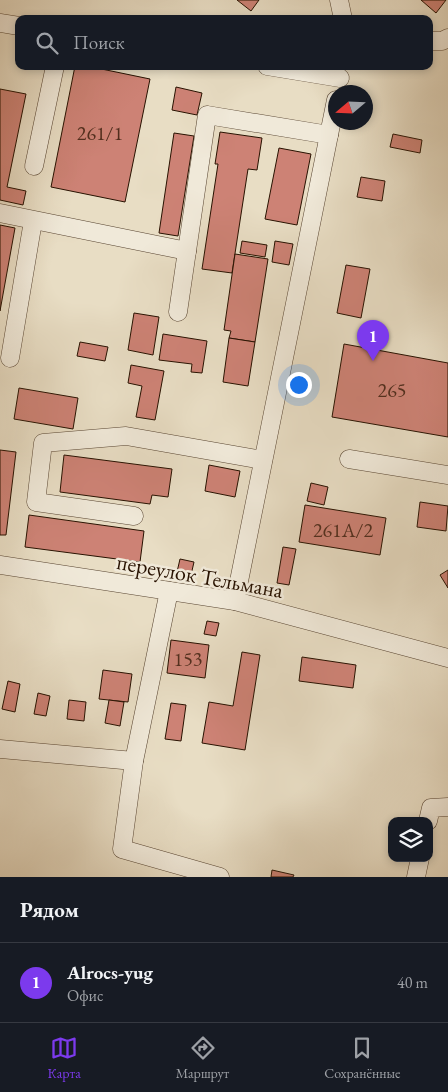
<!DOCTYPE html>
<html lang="ru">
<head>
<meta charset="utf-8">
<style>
  body { margin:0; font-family:"EB Garamond",serif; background:#242831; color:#f1f3f6 }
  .controls { position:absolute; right:15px; bottom:15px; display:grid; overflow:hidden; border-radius:10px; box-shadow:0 2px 8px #0003 }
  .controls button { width:45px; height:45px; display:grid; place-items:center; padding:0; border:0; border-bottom:1px solid #363941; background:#171b24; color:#f1f3f6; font:25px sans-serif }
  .compass { position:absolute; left:328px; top:85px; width:45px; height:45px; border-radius:50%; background:#171b24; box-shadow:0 2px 8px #0003; rotate:251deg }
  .you { position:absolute; left:298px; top:384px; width:18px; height:18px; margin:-12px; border:4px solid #fff; border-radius:50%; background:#1a73e8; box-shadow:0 0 0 8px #1a73e833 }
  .badge { display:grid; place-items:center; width:32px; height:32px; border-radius:50%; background:#7c3aed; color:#fff; font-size:16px; font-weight:700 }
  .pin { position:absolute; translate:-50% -41px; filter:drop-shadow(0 1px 2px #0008) }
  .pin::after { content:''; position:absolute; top:26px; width:18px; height:15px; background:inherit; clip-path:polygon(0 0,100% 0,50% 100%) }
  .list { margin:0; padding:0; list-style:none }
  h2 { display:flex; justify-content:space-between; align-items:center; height:65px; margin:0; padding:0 20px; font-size:21px }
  h2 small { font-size:16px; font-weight:400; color:#9ea1a6 }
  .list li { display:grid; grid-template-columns:32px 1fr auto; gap:15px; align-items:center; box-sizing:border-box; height:80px; padding:0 20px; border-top:1px solid #363941 }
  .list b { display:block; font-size:19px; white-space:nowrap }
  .list p { margin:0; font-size:16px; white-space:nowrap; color:#9ea1a6 }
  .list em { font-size:16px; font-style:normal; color:#9ea1a6 }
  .icon { flex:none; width:28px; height:28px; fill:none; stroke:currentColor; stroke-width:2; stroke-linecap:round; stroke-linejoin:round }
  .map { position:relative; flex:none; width:448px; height:877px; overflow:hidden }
  .search { position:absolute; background:#171b24; box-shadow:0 2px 8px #0003; left:15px; right:15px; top:15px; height:55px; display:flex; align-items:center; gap:12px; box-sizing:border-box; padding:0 18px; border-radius:10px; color:#9ea1a6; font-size:19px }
  .sheet { height:145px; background:#171b24 }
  nav { display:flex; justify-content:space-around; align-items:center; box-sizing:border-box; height:70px; border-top:1px solid #363941; background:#171b24; font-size:14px; color:#9ea1a6 }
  nav a { display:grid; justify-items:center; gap:2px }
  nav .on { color:#7c3aed }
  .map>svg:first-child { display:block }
  .building { fill:#cd8275; stroke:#281201 }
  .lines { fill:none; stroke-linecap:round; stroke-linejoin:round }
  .minor-casing { stroke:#584532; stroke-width:19 }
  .minor { stroke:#f0e9d9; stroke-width:18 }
  .labels { text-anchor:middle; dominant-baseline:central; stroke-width:5; stroke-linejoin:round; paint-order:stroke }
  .number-label { font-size:20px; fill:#512e1e }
  .street-label { font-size:22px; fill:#281201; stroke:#f0e9d9 }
</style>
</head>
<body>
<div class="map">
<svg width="448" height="877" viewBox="0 0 448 877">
  <rect width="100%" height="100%" fill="#e8ddc4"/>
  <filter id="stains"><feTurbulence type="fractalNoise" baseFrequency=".004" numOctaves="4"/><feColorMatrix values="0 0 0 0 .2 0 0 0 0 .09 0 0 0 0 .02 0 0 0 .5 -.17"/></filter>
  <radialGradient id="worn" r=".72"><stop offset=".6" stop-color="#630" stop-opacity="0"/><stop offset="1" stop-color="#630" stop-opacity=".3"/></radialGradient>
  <!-- building -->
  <g class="building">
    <polygon points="237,0 259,0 251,11"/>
    <polygon points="421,0 446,0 436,13"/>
    <polygon points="75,66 87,66 150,79 125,202 51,187"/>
    <polygon points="176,87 202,93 197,115 172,110"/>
    <polygon points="0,89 26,94 7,187 26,191 23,205 0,200"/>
    <polygon points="220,132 262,138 257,170 248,169 232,273 202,269 218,164 215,164"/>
    <polygon points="174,133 194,136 178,236 159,233"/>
    <polygon points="393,134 422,140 420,153 390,147"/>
    <polygon points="279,148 311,154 297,225 265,219"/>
    <polygon points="361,177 385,181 382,201 357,197"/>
    <polygon points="0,225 15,228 0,311"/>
    <polygon points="242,241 267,245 265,257 240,253"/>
    <polygon points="275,241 293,244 289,265 272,262"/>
    <polygon points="235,254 268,259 255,342 229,338 231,331 224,330"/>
    <polygon points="346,265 370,269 361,318 337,313"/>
    <polygon points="134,313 159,317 153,355 128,350"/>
    <polygon points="163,334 207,341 202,373 191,372 192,364 159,360"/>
    <polygon points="229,338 255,342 248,386 223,382"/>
    <polygon points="80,342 108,347 105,361 77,356"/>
    <polygon points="344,344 448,363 448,437 332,417"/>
    <polygon points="131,365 164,371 155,420 136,417 142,386 128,383"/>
    <polygon points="19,388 78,398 73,429 14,419"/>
    <polygon points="0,450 16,452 6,535 0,535"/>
    <polygon points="64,455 172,469 168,497 152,495 150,504 60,492"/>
    <polygon points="209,465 240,471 235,497 205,491"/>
    <polygon points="311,483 328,487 324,505 307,501"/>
    <polygon points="420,502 448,506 446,531 417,527"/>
    <polygon points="305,505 386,518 380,555 299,542"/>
    <polygon points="29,515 144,531 140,562 25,547"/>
    <polygon points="283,547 296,549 289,585 277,583"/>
    <polygon points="180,559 194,562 191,575 177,572"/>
    <polygon points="448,570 448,588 440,575"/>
    <polygon points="207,621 219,623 216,636 204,634"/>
    <polygon points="171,640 209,645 205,678 167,673"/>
    <polygon points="242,652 260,655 245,750 202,743 209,702 233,706"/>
    <polygon points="302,657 356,665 353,688 299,681"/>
    <polygon points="103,670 132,674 128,702 99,699"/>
    <polygon points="8,681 20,684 15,712 2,709"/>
    <polygon points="38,693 50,696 46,716 34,714"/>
    <polygon points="69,700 86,702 84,721 67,719"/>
    <polygon points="109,700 124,702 120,726 105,723"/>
    <polygon points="171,703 186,705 181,741 165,739"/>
    <polygon points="272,870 294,875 293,877 271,877"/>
  </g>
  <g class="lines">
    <defs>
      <g id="minor">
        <polyline points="339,0 343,19"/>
        <polyline points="0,23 19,26"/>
        <polyline points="429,41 442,41 448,38"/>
        <polyline points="267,66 340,78"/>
        <polyline points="34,166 55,66"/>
        <polyline points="0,213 187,251"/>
        <polyline points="178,312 207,115 329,135"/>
        <polyline points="10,358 33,221"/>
        <polyline points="349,459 448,475"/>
        <polyline points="134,516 36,502 43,443 126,436 263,460"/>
        <polyline points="0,565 235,601 448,658"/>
        <polyline points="169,591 134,761 122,849 220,877"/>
        <polyline points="235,601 336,100"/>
        <polyline points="0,749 134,761"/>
        <polyline points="428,821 431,808 448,807"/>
        <polyline points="416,877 420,858"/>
      </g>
    </defs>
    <!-- minor casing -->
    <use href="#minor" class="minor-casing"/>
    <!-- minor -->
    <use href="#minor" class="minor"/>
  </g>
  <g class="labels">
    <!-- number labels -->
    <g class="number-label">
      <text x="100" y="133">261/1</text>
      <text x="392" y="390">265</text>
      <text x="343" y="530">261А/2</text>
      <text x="188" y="659">153</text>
    </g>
    <!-- street labels -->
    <g class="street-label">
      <text transform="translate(200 576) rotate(10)">переулок Тельмана</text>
    </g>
  </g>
  <rect width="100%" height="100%" filter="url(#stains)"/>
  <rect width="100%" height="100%" fill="url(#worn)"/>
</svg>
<div class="controls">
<button><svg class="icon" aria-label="layers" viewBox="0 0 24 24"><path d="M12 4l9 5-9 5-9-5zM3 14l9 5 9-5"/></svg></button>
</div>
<svg class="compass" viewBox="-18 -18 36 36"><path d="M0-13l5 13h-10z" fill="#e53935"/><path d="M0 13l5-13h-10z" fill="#9ea1a6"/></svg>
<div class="you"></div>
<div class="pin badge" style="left:373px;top:361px">1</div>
<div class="search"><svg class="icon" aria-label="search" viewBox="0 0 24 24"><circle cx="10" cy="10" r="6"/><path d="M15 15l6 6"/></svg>Поиск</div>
</div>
<section class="sheet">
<h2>Рядом<small></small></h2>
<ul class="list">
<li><span class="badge">1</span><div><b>Alrocs-yug</b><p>Офис</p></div><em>40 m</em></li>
</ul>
</section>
<nav>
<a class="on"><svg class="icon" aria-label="map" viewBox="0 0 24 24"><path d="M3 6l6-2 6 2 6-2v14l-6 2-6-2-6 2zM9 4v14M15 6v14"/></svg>Карта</a>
<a><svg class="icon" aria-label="directions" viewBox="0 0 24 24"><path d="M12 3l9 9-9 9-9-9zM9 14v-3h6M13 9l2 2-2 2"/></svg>Маршрут</a>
<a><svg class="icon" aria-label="saved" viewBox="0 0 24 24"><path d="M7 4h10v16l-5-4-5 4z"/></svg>Сохранённые</a>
</nav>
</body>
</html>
